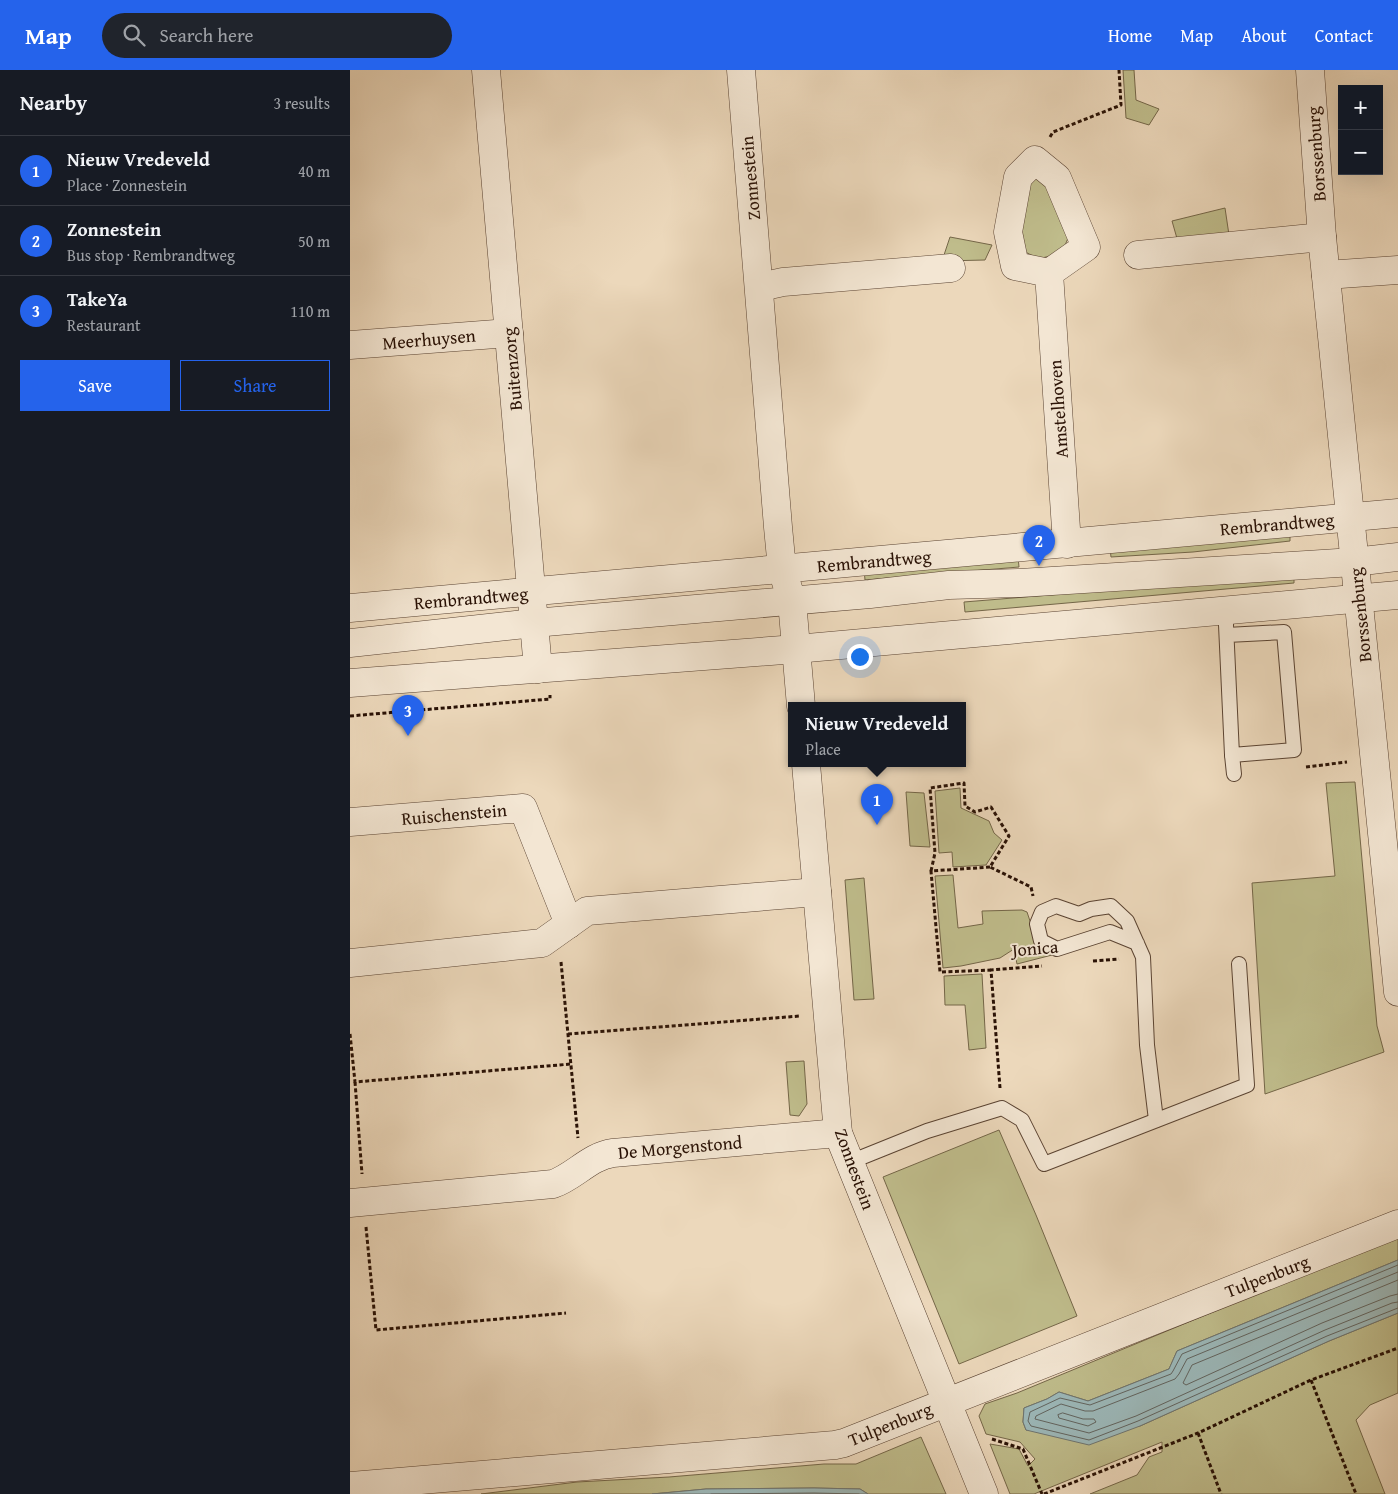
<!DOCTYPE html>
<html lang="en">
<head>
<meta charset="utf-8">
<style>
  body { margin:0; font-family:"Gentium Book Plus",serif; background:#20242c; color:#f1f3f6 }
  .controls { position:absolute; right:15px; top:15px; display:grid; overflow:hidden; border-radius:0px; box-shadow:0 5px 20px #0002 }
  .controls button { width:45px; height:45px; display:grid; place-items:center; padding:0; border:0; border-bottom:1px solid #363941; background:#171b24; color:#f1f3f6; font:25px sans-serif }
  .you { position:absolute; left:509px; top:586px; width:18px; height:18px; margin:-12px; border:4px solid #fff; border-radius:50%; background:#1a73e8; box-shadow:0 0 0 8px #1a73e833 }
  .badge { display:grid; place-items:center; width:32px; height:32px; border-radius:50%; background:#2563eb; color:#fff; font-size:16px; font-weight:700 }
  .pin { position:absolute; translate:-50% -41px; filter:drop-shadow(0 1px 2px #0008) }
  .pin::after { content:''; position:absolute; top:26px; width:18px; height:15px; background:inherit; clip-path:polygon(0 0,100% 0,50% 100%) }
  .popup { position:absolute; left:438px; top:632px; width:178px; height:65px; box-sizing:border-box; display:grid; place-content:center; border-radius:0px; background:#171b24; filter:drop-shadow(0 1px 4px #0005); font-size:16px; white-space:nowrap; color:#9ea1a6 }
  .popup b { font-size:19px; color:#f1f3f6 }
  .popup::after { content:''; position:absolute; left:50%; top:100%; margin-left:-10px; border:10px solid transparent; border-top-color:#171b24 }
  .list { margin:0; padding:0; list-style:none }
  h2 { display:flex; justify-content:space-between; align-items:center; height:65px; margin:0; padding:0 20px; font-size:21px }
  h2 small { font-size:16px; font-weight:400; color:#9ea1a6 }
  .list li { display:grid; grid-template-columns:32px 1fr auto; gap:15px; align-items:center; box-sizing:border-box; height:70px; padding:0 20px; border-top:1px solid #363941 }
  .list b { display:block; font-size:19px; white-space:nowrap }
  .list p { margin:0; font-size:16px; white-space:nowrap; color:#9ea1a6 }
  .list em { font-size:16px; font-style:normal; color:#9ea1a6 }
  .actions { display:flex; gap:10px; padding:15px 20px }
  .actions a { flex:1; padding:11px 0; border:1px solid #2563eb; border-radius:0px; text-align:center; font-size:18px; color:#2563eb }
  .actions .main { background:#2563eb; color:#fff }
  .icon { flex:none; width:28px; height:28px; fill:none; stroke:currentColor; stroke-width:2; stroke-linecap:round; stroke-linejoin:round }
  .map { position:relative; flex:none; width:1048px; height:1424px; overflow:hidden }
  header { display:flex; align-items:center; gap:30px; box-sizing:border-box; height:70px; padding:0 25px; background:#2563eb; color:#fff }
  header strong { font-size:24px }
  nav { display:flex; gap:28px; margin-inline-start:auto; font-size:18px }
  .search { width:350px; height:45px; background:#20242c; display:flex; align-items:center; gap:12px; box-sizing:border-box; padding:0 18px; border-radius:28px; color:#9ea1a6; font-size:19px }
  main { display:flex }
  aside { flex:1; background:#171b24 }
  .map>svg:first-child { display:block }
  .green { fill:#bfbc8b; stroke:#746648 }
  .water { fill:#9cb8b9; stroke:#6e7571 }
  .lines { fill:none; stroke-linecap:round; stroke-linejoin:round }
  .shore { stroke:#62645f; stroke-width:1 }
  .service-casing { stroke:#5a4332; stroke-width:16 }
  .minor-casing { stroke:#5a4332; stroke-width:29 }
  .tertiary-casing { stroke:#5a4332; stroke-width:29 }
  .path { stroke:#291105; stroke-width:3; stroke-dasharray:4 2.5; stroke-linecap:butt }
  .service { stroke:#f3e6d3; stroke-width:14 }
  .minor { stroke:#f3e6d3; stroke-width:28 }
  .tertiary { stroke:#f3e6d3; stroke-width:28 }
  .labels { text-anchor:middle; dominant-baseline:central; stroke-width:4; stroke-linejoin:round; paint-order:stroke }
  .street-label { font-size:18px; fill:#291105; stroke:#f3e6d3 }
</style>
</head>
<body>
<header>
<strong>Map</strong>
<div class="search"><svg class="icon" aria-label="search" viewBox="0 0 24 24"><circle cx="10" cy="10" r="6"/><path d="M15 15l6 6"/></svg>Search here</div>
<nav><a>Home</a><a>Map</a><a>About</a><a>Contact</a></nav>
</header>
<main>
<aside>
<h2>Nearby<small>3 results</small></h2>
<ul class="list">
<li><span class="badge">1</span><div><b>Nieuw Vredeveld</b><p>Place · Zonnestein</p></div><em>40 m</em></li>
<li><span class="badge">2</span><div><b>Zonnestein</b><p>Bus stop · Rembrandtweg</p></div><em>50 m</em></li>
<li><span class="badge">3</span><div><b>TakeYa</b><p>Restaurant</p></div><em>110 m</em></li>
</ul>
<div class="actions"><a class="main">Save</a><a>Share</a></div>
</aside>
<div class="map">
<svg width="1048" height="1424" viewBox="0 0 1048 1424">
  <rect width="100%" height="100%" fill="#ecd8bb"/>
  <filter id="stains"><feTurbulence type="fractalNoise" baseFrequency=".004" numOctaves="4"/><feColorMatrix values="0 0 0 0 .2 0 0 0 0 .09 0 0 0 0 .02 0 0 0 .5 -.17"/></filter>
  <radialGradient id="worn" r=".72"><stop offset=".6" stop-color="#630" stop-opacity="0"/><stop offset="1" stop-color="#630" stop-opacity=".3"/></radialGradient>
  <!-- green -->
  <g class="green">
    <polygon points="773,0 784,0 786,30 809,39 799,55 776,48"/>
    <polygon points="692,106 720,163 712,183 688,189 674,181 667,164 677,113 685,108"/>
    <polygon points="875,138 879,165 828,172 822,151"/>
    <polygon points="600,167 642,175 635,190 592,191"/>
    <polygon points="940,462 940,471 843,482 761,487 760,478"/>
    <polygon points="668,487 669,497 515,510 514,499"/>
    <polygon points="944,505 944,513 615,542 614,532"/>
    <polygon points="1005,712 1027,956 1034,982 915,1024 902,813 985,806 976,713"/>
    <polygon points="610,718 611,738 639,751 644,763 652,770 636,795 603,797 602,782 589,783 585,721"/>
    <polygon points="556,722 574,723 580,777 560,776"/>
    <polygon points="603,805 608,858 633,854 632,841 672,840 677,842 688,875 706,884 667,894 664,879 650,888 611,896 593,898 585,806"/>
    <polygon points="514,808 524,929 504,930 495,810"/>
    <polygon points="632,904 636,978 619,980 615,935 595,935 594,906"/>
    <polygon points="454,991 457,1034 449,1046 440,1045 436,992"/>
    <polygon points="649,1060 686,1145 727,1246 609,1294 533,1107"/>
    <polygon points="1048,1168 1048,1190 827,1281 819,1299 738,1331 709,1322 697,1329 674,1338 673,1352 676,1360 790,1356 979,1271 1048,1243 1048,1323 1020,1335 1006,1350 1035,1424 740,1424 787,1405 799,1387 812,1382 812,1372 684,1424 660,1424 640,1374 669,1379 678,1396 685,1389 670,1372 636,1364 629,1346 635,1334 667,1323 998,1186"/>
    <polygon points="571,1367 596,1424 518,1424 510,1419 464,1418 356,1419 302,1424 131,1424 227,1412 319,1407 474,1394 506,1394"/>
  </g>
  <!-- water -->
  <g class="water">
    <polygon points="1048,1190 1048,1243 979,1271 790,1356 739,1375 676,1360 673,1352 674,1338 697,1329 709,1322 738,1331 819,1299 827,1281"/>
    <polygon points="464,1418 510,1419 518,1424 302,1424 356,1419"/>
  </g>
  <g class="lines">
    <!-- shore -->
    <g class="shore">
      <polyline points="1048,1195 832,1284 823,1301 821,1304 740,1335 710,1328 680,1342 678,1351 681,1356 739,1370 788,1351 977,1266 1048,1238"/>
      <polyline points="1048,1202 837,1289 829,1304 825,1309 743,1341 735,1341 711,1334 686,1346 685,1349 739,1363 786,1346 975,1260 1042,1233 1048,1232"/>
      <polyline points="1048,1210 842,1295 833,1313 836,1315 972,1253 1040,1226 1048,1224"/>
      <polygon points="713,1343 733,1349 744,1349 746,1352 738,1356 709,1348 708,1345"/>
      <polyline points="361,1424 464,1423 509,1424"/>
    </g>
    <defs>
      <g id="service">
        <polyline points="877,541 876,555 882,685 944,680 934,562 877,565"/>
        <polyline points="882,685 884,704"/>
        <polyline points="787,873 760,862 707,879 691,871 687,854 692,842 706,836 729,844 741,839 761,836 777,851 793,887 797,975 806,1050"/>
        <polyline points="500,1092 577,1061 652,1038 672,1050 694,1094 897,1015 889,894"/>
      </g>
      <g id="minor">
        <polyline points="136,0 188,599"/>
        <polyline points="391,0 428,457 432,499 442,531 451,636"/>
        <polyline points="960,0 972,167 1048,922"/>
        <polyline points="788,185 972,167"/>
        <polyline points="699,203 665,196 658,162 668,107 685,90 707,108 736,177 699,203 717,474"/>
        <polyline points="976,205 1048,200"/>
        <polyline points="410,217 433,212 601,198"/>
        <polyline points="0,275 159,263"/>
        <polyline points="0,538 1048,443"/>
        <polyline points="0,613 446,579 1048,525"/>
        <polyline points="456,694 488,1063 634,1424"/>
        <polyline points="0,752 173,738 219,854"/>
        <polyline points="0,893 192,873 237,841 467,822"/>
        <path d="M0,1133l203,-19c21,-7 37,-28 60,-31l225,-20"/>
        <polyline points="0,1416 485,1375 494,1373 1048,1154"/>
      </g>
      <polyline id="tertiary" points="0,573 184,553 520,524 599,515 670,513 1004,492 1048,487"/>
    </defs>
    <!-- service casing -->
    <use href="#service" class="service-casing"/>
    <!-- minor casing -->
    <use href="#minor" class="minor-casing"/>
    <!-- tertiary casing -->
    <use href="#tertiary" class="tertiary-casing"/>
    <!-- path -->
    <g class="path">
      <polyline points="700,67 703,62 771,35 769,0"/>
      <polyline points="0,646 200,629 200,625"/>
      <polyline points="956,697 997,692"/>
      <polyline points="640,797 581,801 590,902 641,900"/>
      <polyline points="581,801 585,783 580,718 614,713 615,736 625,742 641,737 659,766 640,797 681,817 683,826"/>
      <polyline points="743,891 769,889"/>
      <polyline points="211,892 228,1068"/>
      <polyline points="0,964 5,1012 221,994"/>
      <polyline points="218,964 450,946"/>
      <polyline points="5,1012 12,1104"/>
      <polyline points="650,1018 641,900 692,896"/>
      <polyline points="16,1157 26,1260 216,1243"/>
      <polyline points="961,1310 1006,1424"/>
      <polyline points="848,1363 871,1424"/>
      <polyline points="642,1369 673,1379 692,1424"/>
      <polyline points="694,1424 848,1363 961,1310 1048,1278"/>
    </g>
    <!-- service -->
    <use href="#service" class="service"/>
    <!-- minor -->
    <use href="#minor" class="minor"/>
    <!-- tertiary -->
    <use href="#tertiary" class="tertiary"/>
  </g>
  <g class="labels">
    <!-- street labels -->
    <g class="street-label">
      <text transform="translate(966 84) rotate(-94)">Borssenburg</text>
      <text transform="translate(400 108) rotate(-95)">Zonnestein</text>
      <text transform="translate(79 269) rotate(-5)">Meerhuysen</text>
      <text transform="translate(162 299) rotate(-95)">Buitenzorg</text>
      <text transform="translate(708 339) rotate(-94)">Amstelhoven</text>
      <text transform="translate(927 454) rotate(-5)">Rembrandtweg</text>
      <text transform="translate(524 491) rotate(-5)">Rembrandtweg</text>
      <text transform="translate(121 528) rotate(-5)">Rembrandtweg</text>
      <text transform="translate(1010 545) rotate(-96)">Borssenburg</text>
      <text transform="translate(104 744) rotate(-5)">Ruischenstein</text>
      <text transform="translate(685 878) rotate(-5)">Jonica</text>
      <text transform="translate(330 1077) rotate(-5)">De Morgenstond</text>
      <text transform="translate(505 1099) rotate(70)">Zonnestein</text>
      <text transform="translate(917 1206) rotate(-21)">Tulpenburg</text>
      <text transform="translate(540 1354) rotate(-22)">Tulpenburg</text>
    </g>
  </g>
  <rect width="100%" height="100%" filter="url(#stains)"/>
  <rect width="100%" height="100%" fill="url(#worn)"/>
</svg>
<div class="controls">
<button>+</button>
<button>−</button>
</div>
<div class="you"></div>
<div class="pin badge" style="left:527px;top:755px">1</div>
<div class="popup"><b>Nieuw Vredeveld</b>Place</div>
<div class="pin badge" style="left:689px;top:496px">2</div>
<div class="pin badge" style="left:58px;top:666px">3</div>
</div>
</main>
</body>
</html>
